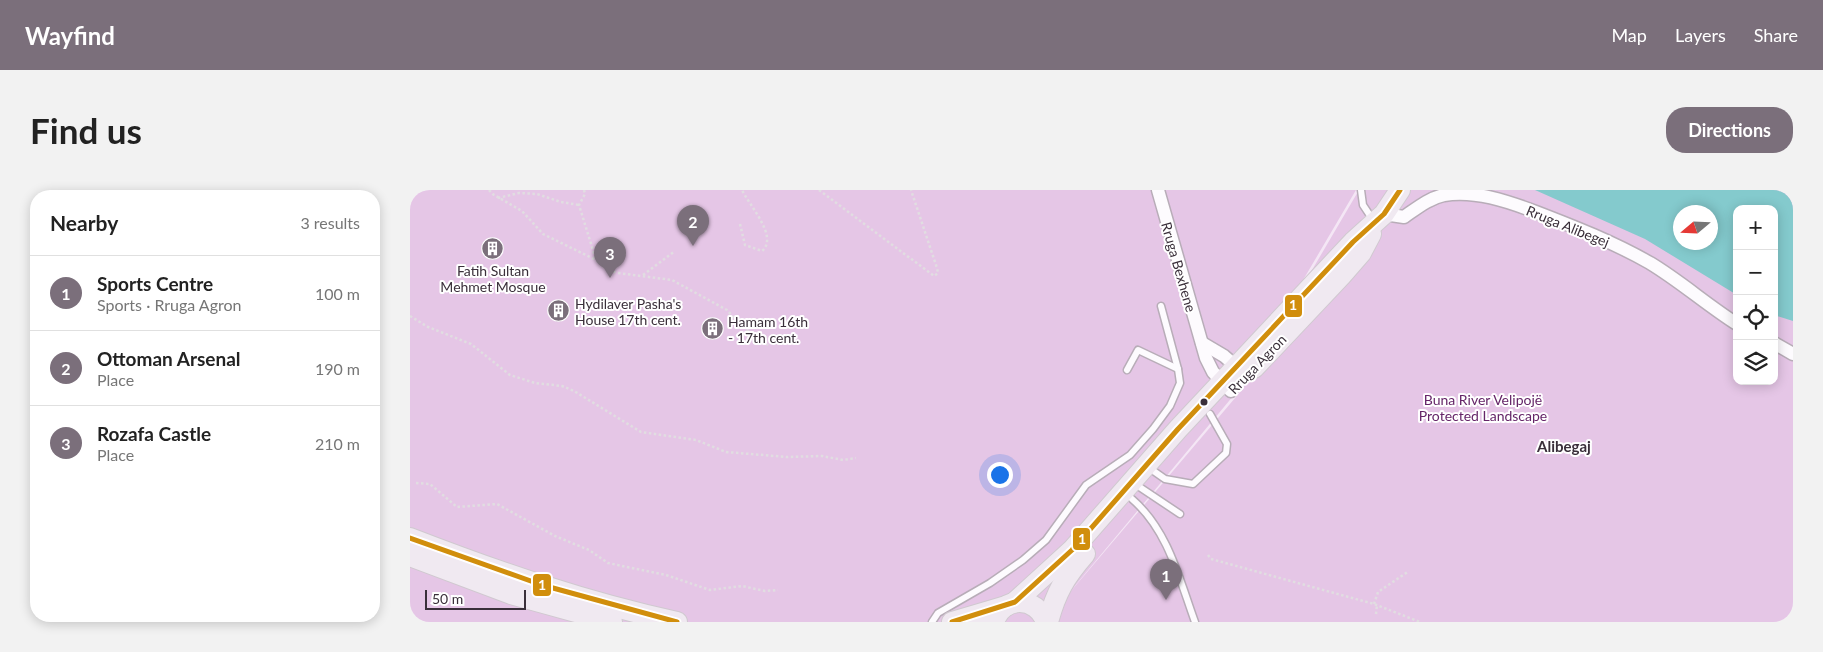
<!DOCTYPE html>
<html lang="en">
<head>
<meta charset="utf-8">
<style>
  body { margin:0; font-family:Lato,sans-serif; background:#f2f2f2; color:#222 }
  .controls { position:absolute; right:15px; top:15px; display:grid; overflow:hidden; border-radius:10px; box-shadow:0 2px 12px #0003 }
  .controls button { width:45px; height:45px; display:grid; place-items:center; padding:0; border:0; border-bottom:1px solid #e0e0e0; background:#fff; color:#222; font:25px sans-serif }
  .compass { position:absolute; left:1263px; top:15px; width:45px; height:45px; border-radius:50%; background:#fff; box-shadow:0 2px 12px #0003; rotate:251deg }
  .scale { position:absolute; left:15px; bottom:12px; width:101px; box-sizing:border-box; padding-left:5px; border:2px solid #3a2f3a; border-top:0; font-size:14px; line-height:18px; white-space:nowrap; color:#3a2f3a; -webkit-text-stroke:4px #fff; paint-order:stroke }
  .you { position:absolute; left:589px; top:284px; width:18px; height:18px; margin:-12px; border:4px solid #fff; border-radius:50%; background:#1a73e8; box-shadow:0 0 0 8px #1a73e833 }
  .badge { display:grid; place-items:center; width:32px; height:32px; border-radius:50%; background:#7b6f7b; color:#fff; font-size:16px; font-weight:700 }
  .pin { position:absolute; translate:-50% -41px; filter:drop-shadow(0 1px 2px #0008) }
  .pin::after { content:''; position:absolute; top:26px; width:18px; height:15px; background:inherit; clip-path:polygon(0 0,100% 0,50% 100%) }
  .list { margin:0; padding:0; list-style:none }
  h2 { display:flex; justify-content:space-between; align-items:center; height:65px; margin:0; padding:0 20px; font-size:21px }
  h2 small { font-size:16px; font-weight:400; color:#767676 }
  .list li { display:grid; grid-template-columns:32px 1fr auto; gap:15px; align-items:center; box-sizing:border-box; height:75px; padding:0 20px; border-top:1px solid #e0e0e0 }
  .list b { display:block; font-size:19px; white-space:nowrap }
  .list p { margin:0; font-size:16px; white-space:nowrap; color:#767676 }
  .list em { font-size:16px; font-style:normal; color:#767676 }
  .icon { flex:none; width:28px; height:28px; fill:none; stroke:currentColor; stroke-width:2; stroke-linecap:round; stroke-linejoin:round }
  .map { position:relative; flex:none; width:1383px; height:432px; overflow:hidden; border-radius:20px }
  header { display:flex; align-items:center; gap:30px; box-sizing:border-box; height:70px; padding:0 25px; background:#7b6f7b; color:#fff }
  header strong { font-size:24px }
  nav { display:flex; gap:28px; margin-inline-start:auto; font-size:18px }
  .intro { display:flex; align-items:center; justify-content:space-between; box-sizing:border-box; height:120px; padding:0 30px }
  h1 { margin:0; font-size:35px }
  .button { padding:12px 22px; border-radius:20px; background:#7b6f7b; color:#fff; font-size:18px; font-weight:700 }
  main { display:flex; gap:30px; padding:0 30px }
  aside { flex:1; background:#fff; border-radius:20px; box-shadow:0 2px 12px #0003 }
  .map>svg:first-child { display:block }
  .green { fill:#e5c6e6; fill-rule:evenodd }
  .water { fill:#84cacd; fill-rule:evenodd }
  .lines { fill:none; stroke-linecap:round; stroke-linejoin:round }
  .lane-casing { stroke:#b8adb8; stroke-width:9 }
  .street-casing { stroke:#b8adb8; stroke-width:15 }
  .primary-casing { stroke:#d0c9d0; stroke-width:22 }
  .path { stroke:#e1dde1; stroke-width:2.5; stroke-dasharray:2.5 2.5; stroke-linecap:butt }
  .lane { stroke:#fdfbfe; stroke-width:6 }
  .street { stroke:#fdfbfe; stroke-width:12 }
  .primary { stroke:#f0e9f1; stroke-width:20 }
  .bus-1-casing { stroke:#fff; stroke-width:9 }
  .bus-1 { stroke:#d18e0c; stroke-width:5 }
  .bus-dot { fill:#3a2f3a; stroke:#fff; stroke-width:2 }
  .labels { text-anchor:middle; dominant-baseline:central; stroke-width:4; stroke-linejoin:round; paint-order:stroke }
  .street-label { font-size:14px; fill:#3a2f3a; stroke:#fff }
  .poi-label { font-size:14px; fill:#3a2f3a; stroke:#fff; text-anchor:start }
  .park-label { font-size:14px; fill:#652568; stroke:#fff }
  .neighbourhood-label { font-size:15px; font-weight:bold; fill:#3a2f3a; stroke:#fff }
  .line-badge { stroke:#fff; stroke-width:2 }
  .badge-label { font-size:14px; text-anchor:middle; font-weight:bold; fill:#fff }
</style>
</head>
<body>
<header>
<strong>Wayfind</strong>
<nav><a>Map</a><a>Layers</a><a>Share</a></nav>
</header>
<div class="intro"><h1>Find us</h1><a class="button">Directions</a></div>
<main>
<aside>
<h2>Nearby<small>3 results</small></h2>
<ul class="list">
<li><span class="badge">1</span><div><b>Sports Centre</b><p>Sports · Rruga Agron</p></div><em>100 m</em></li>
<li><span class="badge">2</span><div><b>Ottoman Arsenal</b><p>Place</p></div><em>190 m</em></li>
<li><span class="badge">3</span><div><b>Rozafa Castle</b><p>Place</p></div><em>210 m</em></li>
</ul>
</aside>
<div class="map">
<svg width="1383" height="432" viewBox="0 0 1383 432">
  <rect width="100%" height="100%" fill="#f4e6f5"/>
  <!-- green -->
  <path class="green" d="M0,0h946l-117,199 -185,222 187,-220 118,-201h434v432h-1383zM1327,19h37v172h-37zM1270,22h30v30h-30z"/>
  <!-- water -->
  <path class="water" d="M1125,0h258v131l-19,-6v-106h-37v86l-92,-56zM1270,22h30v30h-30z"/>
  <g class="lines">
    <defs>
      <g id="lane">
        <polyline points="951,0 953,15 963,30"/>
        <polyline points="717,180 728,160 768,179"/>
        <polyline points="745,282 755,289 783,294 816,263 817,254 800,224"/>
        <polyline points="731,298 770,324"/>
        <path d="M722,309c36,31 47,79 63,123"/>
        <polyline points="522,432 528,423 580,393 613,370 636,350 676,295 720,265 743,239 760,216 770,193 768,179 751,116"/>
      </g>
      <g id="street">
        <polyline points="748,0 796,168 803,182 821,201"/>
        <path d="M974,24l20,3c13,-9 25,-19 40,-22 31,-5 63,6 92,17 39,15 77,30 114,51 30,18 57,42 87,61"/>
        <polyline points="792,153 814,166 836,185"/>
        <polyline points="1364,153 1383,164"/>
      </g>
      <g id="primary">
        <polyline points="844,178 931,86 951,63 961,44"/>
        <path d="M0,348c88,34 175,64 267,84"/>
        <polyline points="0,366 101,404 202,432"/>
        <polyline points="605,412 662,360 768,239 943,52 974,24 990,0"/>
        <polyline points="542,432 596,416"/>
        <path d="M584,432c9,-27 43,-26 52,0"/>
        <path d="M638,432c8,-30 17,-45 37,-68"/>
      </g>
    </defs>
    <!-- lane casing -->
    <use href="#lane" class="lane-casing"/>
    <!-- street casing -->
    <use href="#street" class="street-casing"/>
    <!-- primary casing -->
    <use href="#primary" class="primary-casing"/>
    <!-- path -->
    <g class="path">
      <polyline points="79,0 84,5 112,21 133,44 186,70 206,83"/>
      <polyline points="174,0 175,4 169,15 186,70"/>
      <polyline points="409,0 524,86 528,83 527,78 501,0"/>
      <polyline points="88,8 109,3 127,4 151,12 169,15"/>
      <path d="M330,34l5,21 17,6c17,-14 -13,-46 -20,-61"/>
      <polyline points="208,83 262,90 317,120 330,135 358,155"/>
      <polyline points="233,85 265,61"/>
      <polyline points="0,126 18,137 61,154 100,185 125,193 152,196 164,201 231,242 286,250 316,262 377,267 412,266 433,270 446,268"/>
      <polyline points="6,293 20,294 47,317 87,314 145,346 179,360 198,373 256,385 300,400 332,396 355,401 368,400"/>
      <polyline points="798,365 801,369 964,414 1010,432"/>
      <polyline points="964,414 968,402 999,381"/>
      <polyline points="966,424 967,415"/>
    </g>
    <!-- lane -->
    <use href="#lane" class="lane"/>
    <!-- street -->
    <use href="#street" class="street"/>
    <!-- primary -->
    <use href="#primary" class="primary"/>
    <defs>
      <g id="bus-1">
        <polyline points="0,348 132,395 267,432"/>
        <polyline points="542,432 605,412 662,360 768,239 943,52 974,24 990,0"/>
      </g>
    </defs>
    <!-- bus-1 casing -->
    <use href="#bus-1" class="bus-1-casing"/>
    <!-- bus-1 -->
    <use href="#bus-1" class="bus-1"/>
  </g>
  <!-- icons -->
  <defs>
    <symbol id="building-disc" viewBox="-11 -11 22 22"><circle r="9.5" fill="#7b6f7b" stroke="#fff"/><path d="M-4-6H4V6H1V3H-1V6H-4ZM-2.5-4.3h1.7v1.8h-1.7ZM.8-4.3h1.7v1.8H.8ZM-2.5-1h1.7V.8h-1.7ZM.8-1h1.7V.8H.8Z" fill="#fff"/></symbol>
  </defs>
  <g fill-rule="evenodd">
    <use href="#building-disc" x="70" y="46" width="25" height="25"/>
    <use href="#building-disc" x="136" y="108" width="25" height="25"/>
    <use href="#building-disc" x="290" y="126" width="25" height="25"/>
  </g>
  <!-- markers -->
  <circle class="bus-dot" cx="794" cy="212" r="4.5"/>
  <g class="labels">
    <!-- street labels -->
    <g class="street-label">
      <text transform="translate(1158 36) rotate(22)">Rruga Alibegej</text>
      <text transform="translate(769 77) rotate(74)">Rruga Bexhene</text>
      <text transform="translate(847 174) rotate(-46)">Rruga Agron</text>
    </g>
    <!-- poi labels -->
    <g class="poi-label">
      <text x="83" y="80" text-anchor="middle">Fatih Sultan<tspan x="83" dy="16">Mehmet Mosque</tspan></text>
      <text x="165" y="113">Hydilaver Pasha's<tspan x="165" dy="16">House 17th cent.</tspan></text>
      <text x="318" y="131">Hamam 16th<tspan x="318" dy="16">- 17th cent.</tspan></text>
    </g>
    <!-- park labels -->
    <g class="park-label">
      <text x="1073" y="209">Buna River Velipojë<tspan x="1073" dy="16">Protected Landscape</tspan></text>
    </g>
    <!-- neighbourhood labels -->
    <g class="neighbourhood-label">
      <text x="1154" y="256">Alibegaj</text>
    </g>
  </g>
  <g class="line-badge">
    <rect x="874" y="104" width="19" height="24" rx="5" fill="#d18e0c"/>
    <rect x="662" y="337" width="19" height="24" rx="5" fill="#d18e0c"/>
    <rect x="122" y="383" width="20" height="24" rx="5" fill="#d18e0c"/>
  </g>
  <g class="badge-label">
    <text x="883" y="120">1</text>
    <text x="672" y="354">1</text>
    <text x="132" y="400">1</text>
  </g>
</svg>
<div class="controls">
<button>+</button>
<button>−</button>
<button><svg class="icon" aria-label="locate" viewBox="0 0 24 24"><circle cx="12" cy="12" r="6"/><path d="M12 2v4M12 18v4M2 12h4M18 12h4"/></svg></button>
<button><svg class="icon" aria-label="layers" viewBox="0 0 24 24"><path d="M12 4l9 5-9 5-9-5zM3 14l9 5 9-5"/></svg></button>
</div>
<svg class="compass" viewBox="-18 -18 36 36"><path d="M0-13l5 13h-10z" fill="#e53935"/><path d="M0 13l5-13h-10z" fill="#767676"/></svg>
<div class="scale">50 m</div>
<div class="you"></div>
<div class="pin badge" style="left:756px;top:410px">1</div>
<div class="pin badge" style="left:283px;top:56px">2</div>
<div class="pin badge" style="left:200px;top:88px">3</div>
</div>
</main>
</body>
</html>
